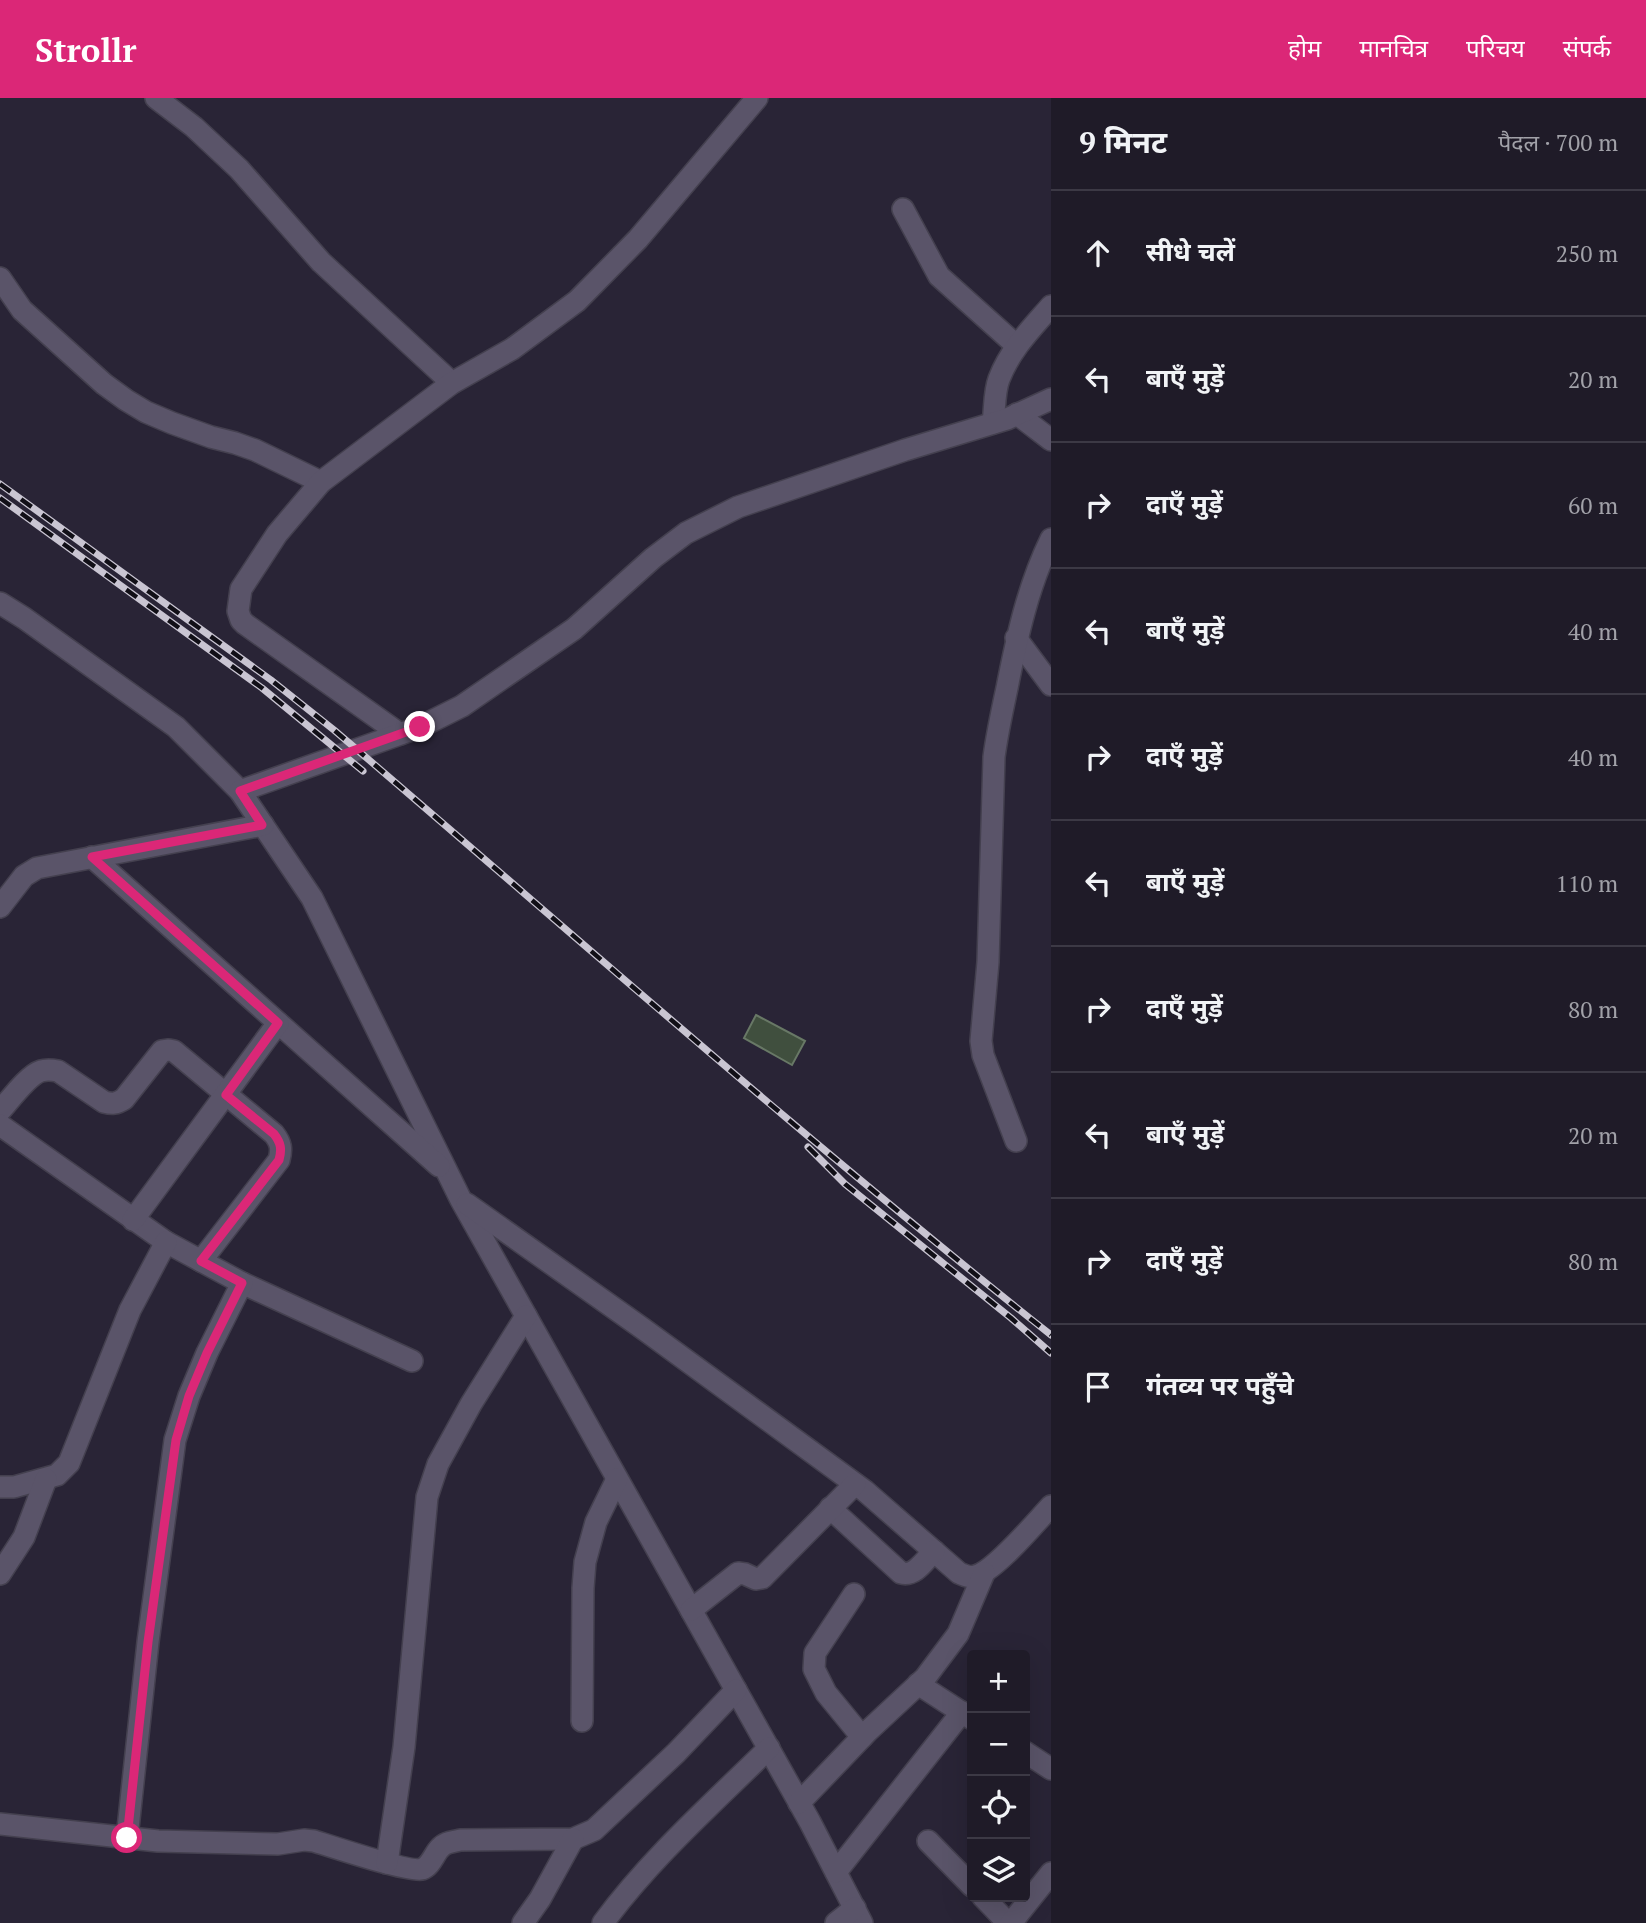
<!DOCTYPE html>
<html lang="hi">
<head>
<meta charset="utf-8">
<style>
  body { margin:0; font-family:"PT Serif","Noto Sans Devanagari",serif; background:#2c2834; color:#f1f3f6 }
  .controls { position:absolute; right:21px; bottom:21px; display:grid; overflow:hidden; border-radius:7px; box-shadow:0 7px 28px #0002 }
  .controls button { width:63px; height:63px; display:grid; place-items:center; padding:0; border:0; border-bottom:2px solid #3c3945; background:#1f1b28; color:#f1f3f6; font:35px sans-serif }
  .stop { position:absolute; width:21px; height:21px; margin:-16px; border:5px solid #db2777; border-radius:50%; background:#fff }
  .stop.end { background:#db2777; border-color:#fff; box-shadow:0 2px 7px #0008 }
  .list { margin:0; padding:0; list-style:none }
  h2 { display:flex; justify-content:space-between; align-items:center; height:91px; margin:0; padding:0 28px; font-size:30px }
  h2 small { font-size:23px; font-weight:400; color:#a1a1a8 }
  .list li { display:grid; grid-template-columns:46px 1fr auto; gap:21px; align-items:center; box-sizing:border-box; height:126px; padding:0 28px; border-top:2px solid #3c3945 }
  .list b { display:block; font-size:26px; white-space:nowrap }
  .list em { font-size:23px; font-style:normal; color:#a1a1a8 }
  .icon { flex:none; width:38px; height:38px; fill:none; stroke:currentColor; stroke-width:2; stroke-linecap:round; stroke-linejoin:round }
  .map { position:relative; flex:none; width:1051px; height:1825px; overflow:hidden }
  header { display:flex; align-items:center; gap:42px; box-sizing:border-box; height:98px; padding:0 35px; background:#db2777; color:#fff }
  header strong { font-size:33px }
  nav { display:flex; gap:38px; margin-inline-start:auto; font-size:24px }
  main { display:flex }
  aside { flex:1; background:#1f1b28 }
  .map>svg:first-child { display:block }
  .building { fill:#404f3e; stroke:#687866; stroke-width:2 }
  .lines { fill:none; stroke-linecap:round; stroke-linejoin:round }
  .minor-casing { stroke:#44404f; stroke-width:24 }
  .minor { stroke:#5a5469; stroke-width:21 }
  .rail-casing { stroke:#c9c5d2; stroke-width:7 }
  .rail { stroke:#110f17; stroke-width:4.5; stroke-dasharray:13; stroke-linecap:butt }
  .route { stroke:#db2777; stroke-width:9 }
</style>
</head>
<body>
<header>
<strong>Strollr</strong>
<nav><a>होम</a><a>मानचित्र</a><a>परिचय</a><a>संपर्क</a></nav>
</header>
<main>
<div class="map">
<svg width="1051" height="1825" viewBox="0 0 1051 1825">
  <rect width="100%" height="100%" fill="#292436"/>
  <!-- building -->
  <polygon class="building" points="756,917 805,943 792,967 744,940"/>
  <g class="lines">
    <defs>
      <g id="minor">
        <polyline points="156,0 194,29 239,71 321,164 452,285"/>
        <polyline points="903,111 939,178 1016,247"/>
        <polyline points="0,180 22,212 104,286 126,302 146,314 172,325 211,339 235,345 255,352 321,384"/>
        <polyline points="1017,316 1051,342"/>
        <path d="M993,325c2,-14 1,-31 6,-44 11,-29 32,-50 52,-73"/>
        <polyline points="0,505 24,520 176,629 240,693 312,800 461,1102 810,1724 862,1825"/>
        <polyline points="1016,540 1051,587"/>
        <polyline points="400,636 245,526 241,522 238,513 241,491 277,436 321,384 452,285 512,251 577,203 638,141 757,0"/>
        <polyline points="240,693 420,629 462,608 574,531 653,460 686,435 738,409 905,352 1007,321 1051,301"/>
        <polyline points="92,759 439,1068"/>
        <polyline points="0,809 24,778 37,770 263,727"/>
        <path d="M0,1013c10,-11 28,-36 41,-40 6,-2 12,-1 17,0l46,31c8,2 12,2 20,-3l38,-48 7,-1 5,1 100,83c7,9 8,15 5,26l-78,101"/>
        <polyline points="0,1027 166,1144 242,1185 412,1263"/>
        <path d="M1016,1043l-33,-86 -2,-14 7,-79 6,-205c3,-23 8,-46 13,-69 10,-51 21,-102 44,-149"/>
        <path d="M467,1106l175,124 223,163 94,82c5,2 10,5 16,3 19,-4 61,-54 76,-70"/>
        <polyline points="133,1122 278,925"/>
        <polyline points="0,1389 14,1389 57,1377 69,1365 130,1212 166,1144"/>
        <path d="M830,1410l71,65c14,4 24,-13 33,-22"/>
        <polyline points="0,1476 24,1439 46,1381"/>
        <polyline points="854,1496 815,1555 814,1571 826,1595 862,1639"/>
        <polyline points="691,1512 738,1475 745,1476 756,1481 762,1480 855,1386"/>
        <polyline points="918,1586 972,1621"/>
        <polyline points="582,1623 583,1490 585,1464 596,1424 617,1381"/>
        <polyline points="1025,1654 1051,1671"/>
        <polyline points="799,1705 868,1633 925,1580 958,1536 984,1475"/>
        <path d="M0,1726l158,17 120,3 26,-4 10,1c16,5 97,32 108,28 9,-3 12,-15 18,-21 5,-6 13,-6 20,-8l113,-1 21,-9 82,-77 60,-63"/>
        <polyline points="127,1740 148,1544 175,1342 189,1298 207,1255 242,1185"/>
        <polyline points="928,1743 972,1788"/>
        <polyline points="387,1765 404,1649 427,1399 438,1366 471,1306 526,1218"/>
        <polyline points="836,1774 962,1614"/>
        <polyline points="983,1799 1008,1825"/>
        <polyline points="523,1825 540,1801 573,1741"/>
        <path d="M603,1825c47,-64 109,-119 166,-175"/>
        <polyline points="836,1825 855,1810"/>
        <polyline points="1011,1825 1051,1775"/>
      </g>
    </defs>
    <!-- minor casing -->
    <use href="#minor" class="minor-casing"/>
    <!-- minor -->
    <use href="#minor" class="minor"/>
    <defs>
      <g id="rail">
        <path d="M0,386l271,196 63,50c238,203 472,411 717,605"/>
        <polyline points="0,400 262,590 363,673"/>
        <polyline points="808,1049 845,1086 1011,1220 1051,1255"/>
      </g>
    </defs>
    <!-- rail casing -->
    <use href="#rail" class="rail-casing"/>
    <!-- rail -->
    <use href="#rail" class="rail"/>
  </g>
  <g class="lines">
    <!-- route -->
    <path class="route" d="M127,1740l21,-196 28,-202 13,-44 18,-43 35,-70 -41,-22 78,-101c3,-11 2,-17 -5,-26l-48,-39 52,-72 -186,-166 170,-32 -22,-34 180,-64"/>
  </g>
</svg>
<div class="controls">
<button>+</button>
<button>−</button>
<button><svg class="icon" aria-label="locate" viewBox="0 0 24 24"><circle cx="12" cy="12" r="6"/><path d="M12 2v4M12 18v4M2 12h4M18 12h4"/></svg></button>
<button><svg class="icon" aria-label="layers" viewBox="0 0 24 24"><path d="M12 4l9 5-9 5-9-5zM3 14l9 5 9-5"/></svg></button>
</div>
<div class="stop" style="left:127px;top:1740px"></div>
<div class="stop end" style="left:420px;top:629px"></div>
</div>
<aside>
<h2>9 मिनट<small>पैदल · 700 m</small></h2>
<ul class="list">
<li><svg class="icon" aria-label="ahead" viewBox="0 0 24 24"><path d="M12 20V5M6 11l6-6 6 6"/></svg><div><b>सीधे चलें</b></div><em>250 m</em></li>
<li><svg class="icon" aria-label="left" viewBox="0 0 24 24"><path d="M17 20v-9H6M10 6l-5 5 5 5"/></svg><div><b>बाएँ मुड़ें</b></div><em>20 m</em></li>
<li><svg class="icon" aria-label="right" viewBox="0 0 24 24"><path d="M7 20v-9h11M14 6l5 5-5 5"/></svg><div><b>दाएँ मुड़ें</b></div><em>60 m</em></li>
<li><svg class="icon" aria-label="left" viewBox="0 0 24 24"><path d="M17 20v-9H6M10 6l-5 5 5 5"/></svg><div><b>बाएँ मुड़ें</b></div><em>40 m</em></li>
<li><svg class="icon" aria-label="right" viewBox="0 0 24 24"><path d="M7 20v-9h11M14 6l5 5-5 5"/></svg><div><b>दाएँ मुड़ें</b></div><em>40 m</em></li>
<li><svg class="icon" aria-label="left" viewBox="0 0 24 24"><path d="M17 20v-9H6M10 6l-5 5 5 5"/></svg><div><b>बाएँ मुड़ें</b></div><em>110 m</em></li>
<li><svg class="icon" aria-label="right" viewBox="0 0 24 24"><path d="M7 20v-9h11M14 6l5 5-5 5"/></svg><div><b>दाएँ मुड़ें</b></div><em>80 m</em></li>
<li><svg class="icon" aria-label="left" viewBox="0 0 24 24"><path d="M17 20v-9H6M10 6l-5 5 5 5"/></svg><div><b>बाएँ मुड़ें</b></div><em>20 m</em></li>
<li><svg class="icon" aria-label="right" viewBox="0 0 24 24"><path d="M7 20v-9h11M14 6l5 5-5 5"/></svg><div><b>दाएँ मुड़ें</b></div><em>80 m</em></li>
<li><svg class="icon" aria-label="arrive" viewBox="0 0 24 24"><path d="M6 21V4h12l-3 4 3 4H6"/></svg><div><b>गंतव्य पर पहुँचे</b></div></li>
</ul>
</aside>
</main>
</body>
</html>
